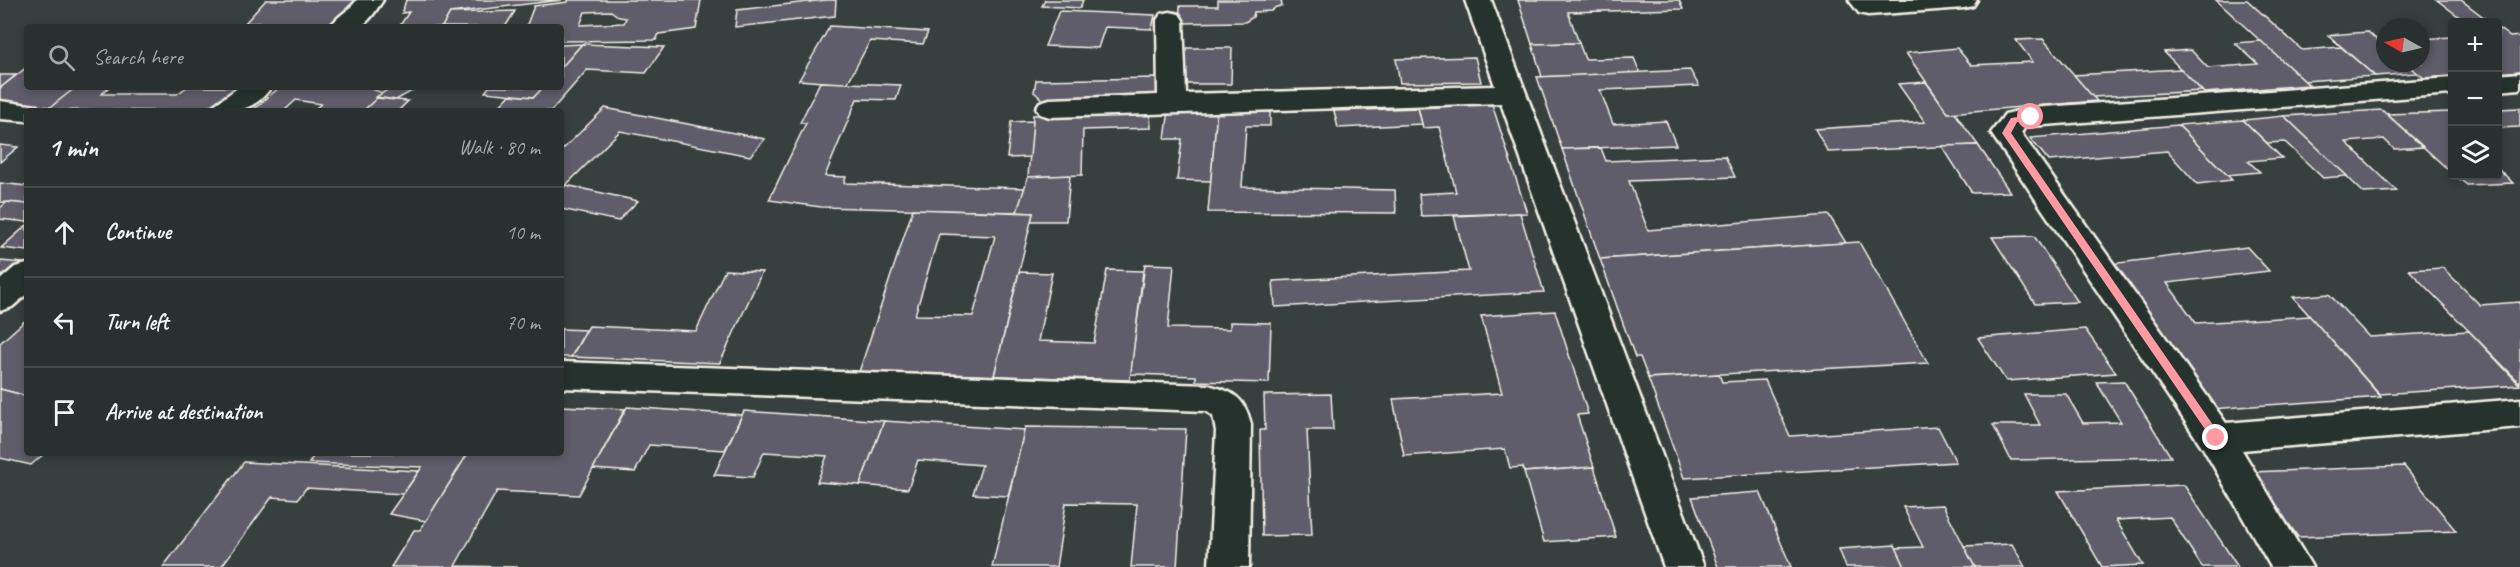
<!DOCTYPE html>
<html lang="en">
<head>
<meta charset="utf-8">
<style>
  body { margin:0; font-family:Caveat,sans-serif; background:#313837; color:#f1f3f6 }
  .controls { position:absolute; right:18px; top:18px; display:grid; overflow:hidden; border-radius:6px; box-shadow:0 3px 9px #0003 }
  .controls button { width:54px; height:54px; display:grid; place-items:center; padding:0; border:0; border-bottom:2px solid #454b4b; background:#29302f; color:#f1f3f6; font:30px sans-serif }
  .compass { position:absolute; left:2376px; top:18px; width:54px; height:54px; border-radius:50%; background:#29302f; box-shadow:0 3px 9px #0003; rotate:278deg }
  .stop { position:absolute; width:18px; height:18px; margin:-14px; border:4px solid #ff9aa2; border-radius:50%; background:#fff }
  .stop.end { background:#ff9aa2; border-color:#fff; box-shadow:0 2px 6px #0008 }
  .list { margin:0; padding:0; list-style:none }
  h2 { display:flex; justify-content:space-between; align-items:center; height:78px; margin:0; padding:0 24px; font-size:26px }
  h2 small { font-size:20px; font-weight:400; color:#a5a9aa }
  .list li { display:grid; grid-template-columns:39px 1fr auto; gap:18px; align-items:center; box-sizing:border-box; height:90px; padding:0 24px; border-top:2px solid #454b4b }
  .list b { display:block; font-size:22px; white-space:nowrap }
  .list em { font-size:20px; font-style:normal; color:#a5a9aa }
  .icon { flex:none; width:33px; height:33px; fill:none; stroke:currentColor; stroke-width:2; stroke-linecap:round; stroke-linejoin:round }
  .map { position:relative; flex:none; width:2520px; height:567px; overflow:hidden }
  .search { position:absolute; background:#29302f; box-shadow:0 3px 9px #0003; left:24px; top:24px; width:540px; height:66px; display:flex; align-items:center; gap:15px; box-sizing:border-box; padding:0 21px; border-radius:6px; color:#a5a9aa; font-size:22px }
  .panel { position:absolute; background:#29302f; box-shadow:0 3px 9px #0003; left:24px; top:108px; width:540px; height:348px; border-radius:6px }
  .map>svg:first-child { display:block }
  .building { fill:#5e5d69; stroke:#f4f1e8; stroke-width:1.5; fill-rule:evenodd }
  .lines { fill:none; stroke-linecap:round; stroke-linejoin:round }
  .minor-casing { stroke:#f4f1e8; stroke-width:5 }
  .minor { fill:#26332d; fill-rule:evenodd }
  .route { fill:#ff9aa2 }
</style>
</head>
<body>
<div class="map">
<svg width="2520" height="567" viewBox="0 0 2520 567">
  <rect width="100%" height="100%" fill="#37403f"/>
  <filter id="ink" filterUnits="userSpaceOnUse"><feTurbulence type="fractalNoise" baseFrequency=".0167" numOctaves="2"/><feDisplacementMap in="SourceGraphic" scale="12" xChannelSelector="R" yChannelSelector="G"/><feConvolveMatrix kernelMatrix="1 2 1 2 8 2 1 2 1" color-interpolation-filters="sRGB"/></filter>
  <g filter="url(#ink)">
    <!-- building -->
    <g class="building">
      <polygon points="266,0 356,0 343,17 329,27 296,27 302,23 245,23"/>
      <polygon points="406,0 562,0 450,13 442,27 399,27 409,12 402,13"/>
      <path d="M568,0h133l-5,29 -37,5 -3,6 -95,1v-14h-35l8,-21 34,-4zM611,11l8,6 7,1 -2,5 -44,2 5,-13z"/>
      <polygon points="826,0 836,0 835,16 735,27 737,10"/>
      <polygon points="1045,0 1083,0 1080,8 1042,6"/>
      <polygon points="1218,0 1281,0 1282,6 1276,7 1271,11 1254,12 1253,17 1245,22 1179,23 1180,6 1218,6"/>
      <polygon points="1518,0 1679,0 1683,9 1568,12 1579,43 1532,44"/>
      <polygon points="2216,0 2247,0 2302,50 2341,47 2375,76 2304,81"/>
      <polygon points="2437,0 2461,0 2490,22 2466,22"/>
      <polygon points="515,11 505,27 442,27 450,13"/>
      <polygon points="1059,11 1155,15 1152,29 1105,27 1098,48 1045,46"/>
      <polygon points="830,26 928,32 923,44 870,41 847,84 799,80"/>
      <polygon points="2498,28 2510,37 2520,36 2520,71 2498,73"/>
      <polygon points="2368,32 2385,47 2385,63 2405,63 2417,73 2375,76 2328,35"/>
      <polygon points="2452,37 2452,76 2424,78 2405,63 2421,63 2421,39"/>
      <polygon points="2043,39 2097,101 1948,113 1906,53 1957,48 1971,65 2033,62 2016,40"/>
      <polygon points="2261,41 2309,85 2204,93 2164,52 2191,50 2208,68 2258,64 2235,43"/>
      <polygon points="1579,43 1585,59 1634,58 1640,73 1542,77 1532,44"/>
      <polygon points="582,44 561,68 561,45"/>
      <polygon points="582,44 664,47 646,73 587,70 551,111 495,111 510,95 534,97 543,87 561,87 561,68"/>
      <polygon points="1183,48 1232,48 1231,84 1181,84"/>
      <polygon points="1475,57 1481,82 1400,83 1396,59"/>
      <polygon points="27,67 27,87 76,87 52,107 0,103 0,88"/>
      <polygon points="2181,69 2202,91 2093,97 2074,75"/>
      <polygon points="1690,70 1699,86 1600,90 1613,124 1666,121 1676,145 1562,149 1537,77"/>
      <polygon points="0,75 16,75 0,88"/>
      <polygon points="1158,78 1157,99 1044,101 1034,92 1036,80"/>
      <polygon points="820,82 901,85 896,100 857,99 825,176 846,177 844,183 1025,188 1017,212 821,207 769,200 806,123 800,123"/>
      <polygon points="1926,82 1948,113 1955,113 1978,145 1828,152 1815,129 1925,122 1898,84"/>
      <polygon points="76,87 109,87 102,94 177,94 187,87 239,87 202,111 47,110"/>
      <polygon points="280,87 366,87 383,93 363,111 312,111 321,104 296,100 284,111 252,111"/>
      <polygon points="392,87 419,87 396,100 376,97"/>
      <polygon points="489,87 543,87 534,97 485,92"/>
      <polygon points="377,98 396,100 408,101 398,111 363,111"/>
      <polygon points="1492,104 1527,213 1421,216 1419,194 1456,192 1439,127 1423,128 1418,108"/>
      <polygon points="605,108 765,139 750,156 620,131 566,185 561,186 561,151"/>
      <polygon points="1418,108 1422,124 1338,128 1334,111"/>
      <polygon points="2520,108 2520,127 2498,128 2498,109"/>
      <polygon points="1169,110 1217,110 1211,181 1177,180 1182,139 1165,139"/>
      <polygon points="1217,110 1270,112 1270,126 1246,126 1242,187 1395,190 1396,213 1208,212"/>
      <polygon points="2382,110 2423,147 2394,149 2384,139 2346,142 2397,191 2364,193 2284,116"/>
      <polygon points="1150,111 1151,128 1083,130 1082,175 1028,177 1033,115"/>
      <polygon points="2452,112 2452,173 2387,114"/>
      <polygon points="2284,116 2347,176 2323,178 2285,142 2267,143 2243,120"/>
      <polygon points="2243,120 2282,158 2248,161 2260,172 2227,175 2178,125"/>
      <polygon points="1033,121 1030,157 1007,158 1011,122"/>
      <polygon points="2178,125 2232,180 2197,184 2167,151 2049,161 2030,138"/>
      <polygon points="0,145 18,147 0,162"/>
      <polygon points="1978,145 2010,192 1972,193 1942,146"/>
      <polygon points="1601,148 1606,161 1725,156 1735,177 1629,181 1648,230 1829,215 1846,243 1600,259 1562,149"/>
      <polygon points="2498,168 2513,183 2467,185 2456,176 2498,176"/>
      <polygon points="1070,175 1066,221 1031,221 1033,213 1017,212 1028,177"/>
      <polygon points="0,183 27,186 27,204 0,202"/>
      <polygon points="566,185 638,201 618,221 561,209 561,190"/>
      <polygon points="7,202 27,204 27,222 0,219 0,208"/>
      <path d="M913,209l120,4 -39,163 -135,-4zM939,234l56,2 -22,80 -58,-1z"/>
      <polygon points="1520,213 1544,292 1275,307 1273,281 1469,271 1454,216"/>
      <polygon points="27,225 27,251 1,248"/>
      <polygon points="2034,236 2078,302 2035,304 1992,237"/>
      <polygon points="1859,242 1928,363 1648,378 1640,357 1635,357 1600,259"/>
      <polygon points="2247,247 2269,271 2167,283 2196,323 2310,316 2381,397 2210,409 2110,264"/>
      <polygon points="0,261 25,263 0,285"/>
      <polygon points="1145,264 1174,265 1168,328 1230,329 1230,322 1271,323 1269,383 1196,381 1196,376 1130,374"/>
      <polygon points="2443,268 2480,305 2520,302 2520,383 2409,270"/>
      <polygon points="725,270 762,272 720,363 571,357 589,326 696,331"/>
      <polygon points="1107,270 1143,271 1130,380 994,376 1019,272 1052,273 1038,341 1094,343"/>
      <polygon points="2329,294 2369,337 2469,331 2520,385 2379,394 2293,297"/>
      <polygon points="1555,311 1588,414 1577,415 1594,467 1524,472 1523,467 1510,468 1505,449 1404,456 1393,399 1502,393 1481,316"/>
      <polygon points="27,319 27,396 0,389 0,343"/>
      <polygon points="561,329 586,330 571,357 561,357"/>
      <polygon points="2085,329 2116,373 2006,381 1978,338"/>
      <polygon points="1719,374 1722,382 1765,380 1790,436 1938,427 1956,462 1684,478 1648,378"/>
      <polygon points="2124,381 2171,457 2011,460 1993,425 2040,425 2024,394 2066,394 2083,423 2121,422 2096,382"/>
      <polygon points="0,389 27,396 27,453 45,453 31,465 0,458"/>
      <polygon points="1331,394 1333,430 1307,430 1312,535 1262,536 1260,430 1265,430 1264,395"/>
      <polygon points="561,406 625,409 579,495 497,491 455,566 518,567 391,567 414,530 420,530 468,453 561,453"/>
      <polygon points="627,407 742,415 725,450 649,445 635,472 593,469"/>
      <polygon points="744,411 884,421 860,485 817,482 827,456 764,452 753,477 714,475"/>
      <polygon points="884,421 1025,430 1008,496 973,494 982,465 918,460 908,489 860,485"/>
      <polygon points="1025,427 1186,429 1177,567 1131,567 1137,504 1066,503 1056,567 992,567"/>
      <polygon points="315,453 468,453 426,521 389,514 422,467 309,463"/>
      <polygon points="244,462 419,471 403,494 306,488 298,499 272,497 221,567 163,567"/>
      <polygon points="2404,466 2456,531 2298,537 2252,472"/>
      <polygon points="1594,467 1616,537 1544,542 1524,472"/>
      <polygon points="2184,485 2238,567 2202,567 2170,517 2116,520 2143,565 2102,567 2058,491"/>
      <polygon points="1760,492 1791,567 1718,567 1692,497"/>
      <polygon points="1943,505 1975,567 1905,567 1896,548 1923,547 1903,507"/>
      <polygon points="2012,544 2025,567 1975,567 1964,546"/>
      <polygon points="1895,545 1905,567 1846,567 1839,549"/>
    </g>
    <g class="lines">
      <defs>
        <g id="minor">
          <path d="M357,0h26c-20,30 -18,27 -53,27 7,-11 19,-16 27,-27z"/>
          <polygon points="1465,0 1491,0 1704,567 1664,567 1501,103 1050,117 1040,114 1036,108 1040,102 1050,99 1158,95 1157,20 1161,14 1170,12 1179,14 1183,20 1186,94 1495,86"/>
          <polygon points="1849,0 1977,0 1973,6 1964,8 1868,15 1859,13"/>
          <polygon points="2520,73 2520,89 2498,91 2498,75"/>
          <polygon points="2452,78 2452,94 2031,126 2025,127 2021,133 2226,423 2520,399 2520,427 2242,450 2312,567 2271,567 2203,448 1991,133 2005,114 2031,108"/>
          <path d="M239,87h32c-17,25 -35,24 -61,24l4,-6z"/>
          <polygon points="0,101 37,106 41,111 27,111 27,121 0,119"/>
          <polygon points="27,264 27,294 12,307 0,311 0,280 15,267"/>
          <path d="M561,362l647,23c25,7 36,11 43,39l-2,143h-40l7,-136 -3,-15 -7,-5 -645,-23z"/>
        </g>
      </defs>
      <!-- minor casing -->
      <use href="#minor" class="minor-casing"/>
      <!-- minor -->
      <use href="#minor" class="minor"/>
    </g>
  </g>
  <!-- route -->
  <polygon class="route" points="2031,115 2034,115 2034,119 2017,122 2011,133 2220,435 2220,441 2213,441 2002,133 2011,118"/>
</svg>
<div class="controls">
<button>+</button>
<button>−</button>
<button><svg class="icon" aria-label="layers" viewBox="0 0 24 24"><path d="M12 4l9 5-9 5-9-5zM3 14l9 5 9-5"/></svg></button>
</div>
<svg class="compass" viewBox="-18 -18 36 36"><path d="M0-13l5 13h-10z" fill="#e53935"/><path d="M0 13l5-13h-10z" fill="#a5a9aa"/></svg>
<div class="stop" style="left:2031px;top:117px"></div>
<div class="stop end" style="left:2216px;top:438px"></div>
<div class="search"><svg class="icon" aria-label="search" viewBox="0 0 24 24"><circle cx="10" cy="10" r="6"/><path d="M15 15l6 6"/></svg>Search here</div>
<section class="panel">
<h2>1 min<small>Walk · 80 m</small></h2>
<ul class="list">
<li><svg class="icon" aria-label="ahead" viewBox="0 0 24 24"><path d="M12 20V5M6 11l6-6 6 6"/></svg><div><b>Continue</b></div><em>10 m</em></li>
<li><svg class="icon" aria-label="left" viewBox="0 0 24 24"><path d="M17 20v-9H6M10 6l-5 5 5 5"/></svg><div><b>Turn left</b></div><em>70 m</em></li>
<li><svg class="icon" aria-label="arrive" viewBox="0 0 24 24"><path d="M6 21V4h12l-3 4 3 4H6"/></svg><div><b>Arrive at destination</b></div></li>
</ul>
</section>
</div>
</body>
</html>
